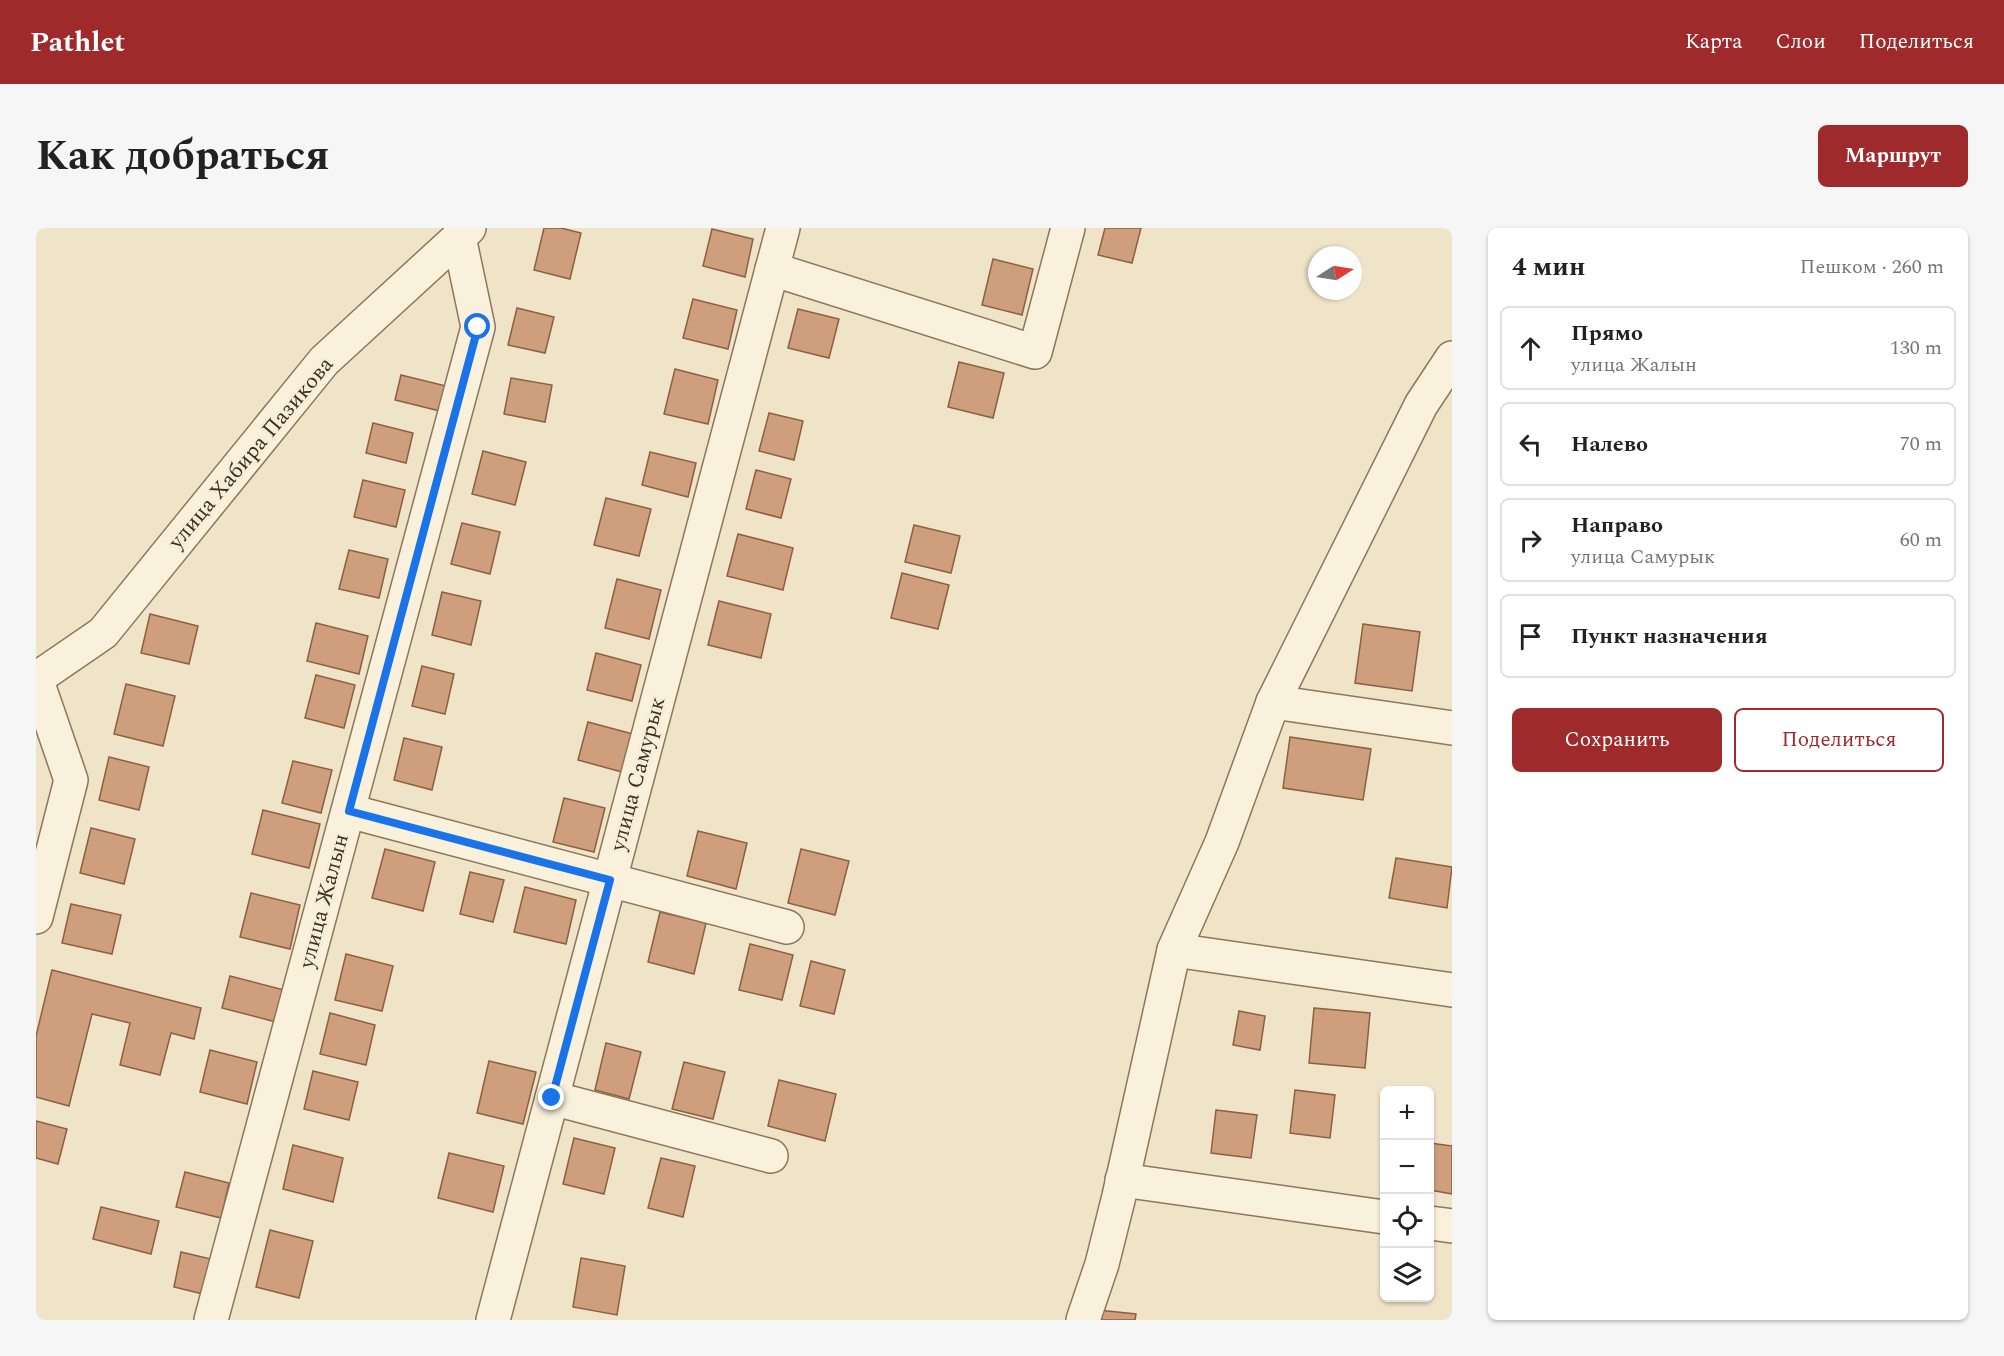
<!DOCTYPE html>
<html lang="ru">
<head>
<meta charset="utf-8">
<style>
  body { margin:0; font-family:Spectral,serif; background:#f6f6f6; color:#222 }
  .controls { position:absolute; right:18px; bottom:18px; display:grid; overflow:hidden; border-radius:9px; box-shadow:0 2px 4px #0004 }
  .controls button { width:54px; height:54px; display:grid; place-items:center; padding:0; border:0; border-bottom:2px solid #e0e0e0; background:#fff; color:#222; font:30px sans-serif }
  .compass { position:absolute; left:1272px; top:18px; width:54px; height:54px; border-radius:50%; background:#fff; box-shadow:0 2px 4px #0004; rotate:78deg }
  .stop { position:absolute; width:18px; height:18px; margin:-14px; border:4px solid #1a73e8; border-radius:50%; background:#fff }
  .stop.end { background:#1a73e8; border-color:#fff; box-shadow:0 2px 6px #0008 }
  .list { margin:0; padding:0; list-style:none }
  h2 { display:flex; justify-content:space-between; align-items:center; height:78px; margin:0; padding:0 24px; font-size:26px }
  h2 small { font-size:20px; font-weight:400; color:#767676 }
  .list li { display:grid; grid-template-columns:39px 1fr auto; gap:18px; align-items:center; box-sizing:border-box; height:84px; margin:0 12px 12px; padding:0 12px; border:2px solid #e0e0e0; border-radius:9px }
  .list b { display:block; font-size:22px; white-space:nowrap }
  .list p { margin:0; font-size:20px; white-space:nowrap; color:#767676 }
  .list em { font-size:20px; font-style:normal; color:#767676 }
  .actions { display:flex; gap:12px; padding:18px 24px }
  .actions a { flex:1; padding:14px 0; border:2px solid #9e2a2b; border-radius:9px; text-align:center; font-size:21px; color:#9e2a2b }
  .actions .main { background:#9e2a2b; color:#fff }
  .icon { flex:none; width:33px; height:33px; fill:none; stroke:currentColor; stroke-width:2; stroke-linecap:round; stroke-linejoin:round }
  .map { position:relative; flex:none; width:1416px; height:1092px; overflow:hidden; border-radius:9px }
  header { display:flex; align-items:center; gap:36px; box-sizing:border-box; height:84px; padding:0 30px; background:#9e2a2b; color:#fff }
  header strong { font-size:28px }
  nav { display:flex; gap:33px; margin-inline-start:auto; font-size:21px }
  .intro { display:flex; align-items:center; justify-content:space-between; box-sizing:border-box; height:144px; padding:0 36px }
  h1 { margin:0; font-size:42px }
  .button { padding:15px 27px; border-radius:9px; background:#9e2a2b; color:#fff; font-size:21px; font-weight:700 }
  main { display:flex; gap:36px; padding:0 36px }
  aside { flex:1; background:#fff; border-radius:9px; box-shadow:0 2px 4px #0004 }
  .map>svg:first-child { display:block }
  .building { fill:#cf9f7d; stroke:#8d5f41; stroke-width:1.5 }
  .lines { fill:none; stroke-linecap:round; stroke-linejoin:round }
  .minor-casing { stroke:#8d765c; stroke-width:36 }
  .minor { stroke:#faf1dc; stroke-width:33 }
  .route { stroke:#1a73e8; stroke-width:8 }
  .labels { text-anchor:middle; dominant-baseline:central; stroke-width:6; stroke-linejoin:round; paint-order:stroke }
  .street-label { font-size:22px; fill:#3d2e20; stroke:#f7eed8 }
</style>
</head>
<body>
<header>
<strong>Pathlet</strong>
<nav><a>Карта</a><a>Слои</a><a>Поделиться</a></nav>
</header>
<div class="intro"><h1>Как добраться</h1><a class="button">Маршрут</a></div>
<main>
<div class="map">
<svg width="1416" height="1092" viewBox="0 0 1416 1092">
  <rect width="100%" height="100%" fill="#f0e4c8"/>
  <!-- building -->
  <g class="building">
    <polygon points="508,0 525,0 545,5 534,51 498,42"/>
    <polygon points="1069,0 1105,0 1096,35 1062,27"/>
    <polygon points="676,1 717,11 709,49 667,38"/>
    <polygon points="957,31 997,41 986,87 946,77"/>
    <polygon points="657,71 701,82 692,121 647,110"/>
    <polygon points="481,80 518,89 509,125 472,117"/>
    <polygon points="762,81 803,91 793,130 752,120"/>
    <polygon points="923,134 968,145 957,190 912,179"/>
    <polygon points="639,141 682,152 672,196 628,186"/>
    <polygon points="365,147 410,158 404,183 359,172"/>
    <polygon points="475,150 516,157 509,194 468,186"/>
    <polygon points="733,185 767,193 758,232 723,223"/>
    <polygon points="337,195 377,205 370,235 330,225"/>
    <polygon points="447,223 490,234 479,277 436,266"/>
    <polygon points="614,224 660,235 652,269 606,257"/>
    <polygon points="720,242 755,251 745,290 710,281"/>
    <polygon points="327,252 369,262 360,299 318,289"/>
    <polygon points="570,270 615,281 603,328 558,317"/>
    <polygon points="426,295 464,304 454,346 415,336"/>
    <polygon points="878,297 924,308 915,345 869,334"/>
    <polygon points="702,306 757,320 747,362 691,348"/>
    <polygon points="313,322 352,331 343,370 303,361"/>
    <polygon points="866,345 913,357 902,401 855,390"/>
    <polygon points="581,351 625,362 613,411 569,400"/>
    <polygon points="406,364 445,373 435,417 396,407"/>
    <polygon points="683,373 735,386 725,430 672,417"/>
    <polygon points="114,386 162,398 153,436 105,425"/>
    <polygon points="280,395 332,408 323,446 271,433"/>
    <polygon points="1327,396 1384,404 1376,463 1319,455"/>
    <polygon points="560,425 605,437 596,473 551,462"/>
    <polygon points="386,438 418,446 409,486 376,478"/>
    <polygon points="280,447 319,457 308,500 269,490"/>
    <polygon points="90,456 139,468 127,518 78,506"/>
    <polygon points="552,494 597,506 586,544 542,532"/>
    <polygon points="1254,509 1335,521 1327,572 1247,560"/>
    <polygon points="368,510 406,519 396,562 358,552"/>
    <polygon points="73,529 113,539 103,582 63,572"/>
    <polygon points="257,533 296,542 285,585 246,575"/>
    <polygon points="528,570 569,580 558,624 517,614"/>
    <polygon points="227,582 284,596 273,640 216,626"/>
    <polygon points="55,600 99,611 88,656 44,645"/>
    <polygon points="662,603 711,615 700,661 651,648"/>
    <polygon points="349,621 399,634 387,683 336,670"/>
    <polygon points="765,621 813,633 799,687 752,675"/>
    <polygon points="1360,630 1416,639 1411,680 1353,670"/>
    <polygon points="434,644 468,652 457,694 424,686"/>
    <polygon points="489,659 540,672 530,716 478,704"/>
    <polygon points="215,665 264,677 254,721 204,709"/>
    <polygon points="35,676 85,687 76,726 26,715"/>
    <polygon points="624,684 670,695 658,746 612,734"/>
    <polygon points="714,716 757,727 746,772 703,762"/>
    <polygon points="310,726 357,738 346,783 299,772"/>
    <polygon points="775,733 809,742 798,786 764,778"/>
    <polygon points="16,742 165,780 158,811 135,805 124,847 84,837 94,795 56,786 33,878 0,869 0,808"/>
    <polygon points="194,748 248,762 240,794 186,780"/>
    <polygon points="1278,780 1334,785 1329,840 1273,835"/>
    <polygon points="1203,783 1229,788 1224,822 1197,817"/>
    <polygon points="294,785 339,797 330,837 284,826"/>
    <polygon points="570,815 605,824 593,871 559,862"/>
    <polygon points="174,822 221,834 211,876 164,864"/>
    <polygon points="453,833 500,844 487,896 441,885"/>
    <polygon points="648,834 689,844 677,891 636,881"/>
    <polygon points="277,843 322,854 313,892 268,881"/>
    <polygon points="743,852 800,866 789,913 732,898"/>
    <polygon points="1259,862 1299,867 1294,910 1254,905"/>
    <polygon points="1180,882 1221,887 1215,930 1175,925"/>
    <polygon points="0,893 31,901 22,936 0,930"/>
    <polygon points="538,910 579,920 568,966 527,956"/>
    <polygon points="1394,915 1416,918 1416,966 1394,962"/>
    <polygon points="257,917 307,930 297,974 247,961"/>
    <polygon points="413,925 468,938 457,984 402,970"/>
    <polygon points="625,930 659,938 647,989 612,980"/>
    <polygon points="149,944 193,955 185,990 140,979"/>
    <polygon points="65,979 123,993 115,1026 57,1011"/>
    <polygon points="234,1002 277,1013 263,1070 220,1059"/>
    <polygon points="145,1024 175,1031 167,1066 138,1059"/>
    <polygon points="545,1030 589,1038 581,1087 537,1079"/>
    <polygon points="1062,1082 1100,1086 1099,1092 1061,1092"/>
  </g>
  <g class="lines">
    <defs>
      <g id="minor">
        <polyline points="736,41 999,124 1032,0"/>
        <polyline points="0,451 67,405 288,133 433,0"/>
        <polyline points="1237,474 1416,500"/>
        <polyline points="313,583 751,699"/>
        <polyline points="0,689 35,552 0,450"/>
        <polyline points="1138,722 1416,762"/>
        <polyline points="516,870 735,928"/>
        <polyline points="1086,952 1348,989"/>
        <polyline points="1394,995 1416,998"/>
        <polyline points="175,1092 442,99 423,9"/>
        <polyline points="457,1092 747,0"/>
        <polyline points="1047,1092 1066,1036 1083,968 1138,722 1186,614 1237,474 1385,177 1416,130"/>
      </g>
    </defs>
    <!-- minor casing -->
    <use href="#minor" class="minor-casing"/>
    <!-- minor -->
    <use href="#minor" class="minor"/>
  </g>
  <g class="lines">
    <!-- route -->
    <polyline class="route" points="442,99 313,583 574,652 516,870"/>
  </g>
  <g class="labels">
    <!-- street labels -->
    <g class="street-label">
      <text transform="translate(215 225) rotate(-50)">улица Хабира Пазикова</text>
      <text transform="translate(602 546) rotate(-75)">улица Самурык</text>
      <text transform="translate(288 673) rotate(-75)">улица Жалын</text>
    </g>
  </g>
</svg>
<div class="controls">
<button>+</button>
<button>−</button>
<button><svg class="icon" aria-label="locate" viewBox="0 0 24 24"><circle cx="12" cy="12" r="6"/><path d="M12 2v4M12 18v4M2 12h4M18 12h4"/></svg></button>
<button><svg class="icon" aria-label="layers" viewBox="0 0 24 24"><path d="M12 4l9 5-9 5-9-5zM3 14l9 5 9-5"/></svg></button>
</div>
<svg class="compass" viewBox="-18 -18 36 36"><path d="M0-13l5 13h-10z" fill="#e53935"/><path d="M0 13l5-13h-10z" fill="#767676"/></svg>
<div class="stop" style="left:442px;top:99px"></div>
<div class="stop end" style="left:516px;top:870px"></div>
</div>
<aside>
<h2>4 мин<small>Пешком · 260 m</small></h2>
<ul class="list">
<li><svg class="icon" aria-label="ahead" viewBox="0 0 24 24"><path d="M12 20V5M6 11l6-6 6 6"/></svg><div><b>Прямо</b><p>улица Жалын</p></div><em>130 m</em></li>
<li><svg class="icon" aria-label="left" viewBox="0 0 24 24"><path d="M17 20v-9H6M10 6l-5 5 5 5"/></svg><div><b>Налево</b></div><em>70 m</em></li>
<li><svg class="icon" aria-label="right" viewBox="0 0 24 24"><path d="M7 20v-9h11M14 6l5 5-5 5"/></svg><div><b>Направо</b><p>улица Самурык</p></div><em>60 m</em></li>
<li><svg class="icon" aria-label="arrive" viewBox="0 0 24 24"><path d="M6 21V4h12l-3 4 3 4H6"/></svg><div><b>Пункт назначения</b></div></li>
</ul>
<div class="actions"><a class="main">Сохранить</a><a>Поделиться</a></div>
</aside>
</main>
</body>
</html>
